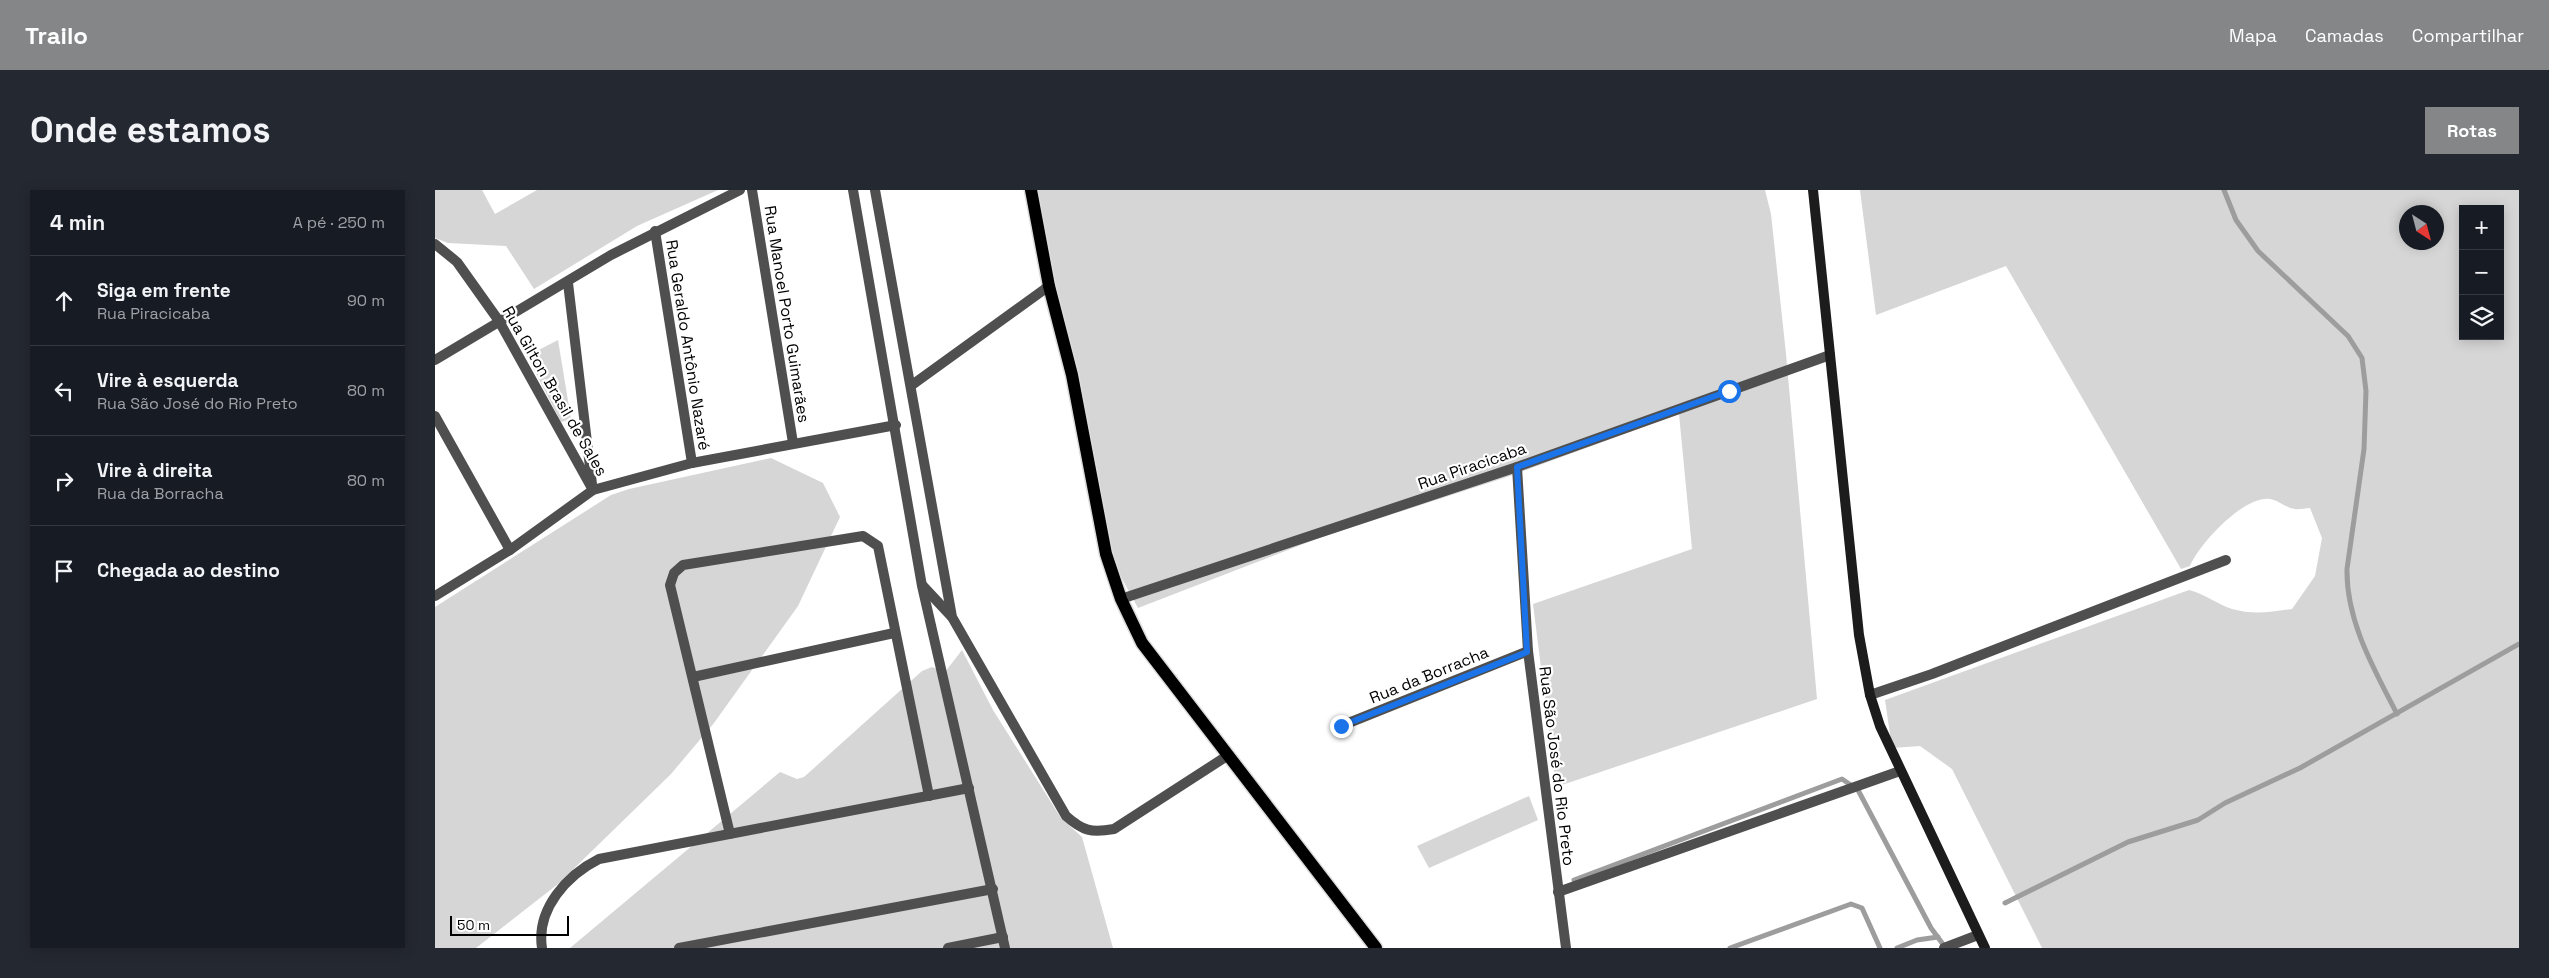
<!DOCTYPE html>
<html lang="pt">
<head>
<meta charset="utf-8">
<style>
  body { margin:0; font-family:"Space Grotesk",sans-serif; background:#242831; color:#f1f3f6 }
  .controls { position:absolute; right:15px; top:15px; display:grid; overflow:hidden; border-radius:0px; box-shadow:0 2px 12px #0003 }
  .controls button { width:45px; height:45px; display:grid; place-items:center; padding:0; border:0; border-bottom:1px solid #363941; background:#171b24; color:#f1f3f6; font:25px sans-serif }
  .compass { position:absolute; left:1964px; top:15px; width:45px; height:45px; border-radius:50%; background:#171b24; box-shadow:0 2px 12px #0003; rotate:144deg }
  .scale { position:absolute; left:15px; bottom:12px; width:119px; box-sizing:border-box; padding-left:5px; border:2px solid #000; border-top:0; font-size:14px; line-height:18px; white-space:nowrap; color:#000; -webkit-text-stroke:4px #fff; paint-order:stroke }
  .stop { position:absolute; width:15px; height:15px; margin:-11px; border:4px solid #1a73e8; border-radius:50%; background:#fff }
  .stop.end { background:#1a73e8; border-color:#fff; box-shadow:0 1px 5px #0008 }
  .list { margin:0; padding:0; list-style:none }
  h2 { display:flex; justify-content:space-between; align-items:center; height:65px; margin:0; padding:0 20px; font-size:21px }
  h2 small { font-size:16px; font-weight:400; color:#9ea1a6 }
  .list li { display:grid; grid-template-columns:32px 1fr auto; gap:15px; align-items:center; box-sizing:border-box; height:90px; padding:0 20px; border-top:1px solid #363941 }
  .list b { display:block; font-size:19px; white-space:nowrap }
  .list p { margin:0; font-size:16px; white-space:nowrap; color:#9ea1a6 }
  .list em { font-size:16px; font-style:normal; color:#9ea1a6 }
  .icon { flex:none; width:28px; height:28px; fill:none; stroke:currentColor; stroke-width:2; stroke-linecap:round; stroke-linejoin:round }
  .map { position:relative; flex:none; width:2084px; height:758px; overflow:hidden; border-radius:0px }
  header { display:flex; align-items:center; gap:30px; box-sizing:border-box; height:70px; padding:0 25px; background:#858687; color:#fff }
  header strong { font-size:24px }
  nav { display:flex; gap:28px; margin-inline-start:auto; font-size:18px }
  .intro { display:flex; align-items:center; justify-content:space-between; box-sizing:border-box; height:120px; padding:0 30px }
  h1 { margin:0; font-size:35px }
  .button { padding:12px 22px; border-radius:0px; background:#858687; color:#fff; font-size:18px; font-weight:700 }
  main { display:flex; gap:30px; padding:0 30px }
  aside { flex:1; background:#171b24; border-radius:0px; box-shadow:0 2px 12px #0003 }
  .map>svg:first-child { display:block }
  .green { fill:#d6d6d6; fill-rule:evenodd }
  .lines { fill:none; stroke-linecap:round; stroke-linejoin:round }
  .stream { stroke:#9d9d9d; stroke-width:5 }
  .primary-casing { stroke:#dbdbdb; stroke-width:15 }
  .minor { stroke:#4f4f4f; stroke-width:10 }
  .secondary { stroke:#1c1c1c; stroke-width:10 }
  .primary { stroke:#000; stroke-width:12 }
  .route { stroke:#1a73e8; stroke-width:6 }
  .labels { text-anchor:middle; dominant-baseline:central; stroke-width:4.5; stroke-linejoin:round; paint-order:stroke }
  .street-label { font-size:16px; fill:#000; stroke:#fff }
</style>
</head>
<body>
<header>
<strong>Trailo</strong>
<nav><a>Mapa</a><a>Camadas</a><a>Compartilhar</a></nav>
</header>
<div class="intro"><h1>Onde estamos</h1><a class="button">Rotas</a></div>
<main>
<aside>
<h2>4 min<small>A pé · 250 m</small></h2>
<ul class="list">
<li><svg class="icon" aria-label="ahead" viewBox="0 0 24 24"><path d="M12 20V5M6 11l6-6 6 6"/></svg><div><b>Siga em frente</b><p>Rua Piracicaba</p></div><em>90 m</em></li>
<li><svg class="icon" aria-label="left" viewBox="0 0 24 24"><path d="M17 20v-9H6M10 6l-5 5 5 5"/></svg><div><b>Vire à esquerda</b><p>Rua São José do Rio Preto</p></div><em>80 m</em></li>
<li><svg class="icon" aria-label="right" viewBox="0 0 24 24"><path d="M7 20v-9h11M14 6l5 5-5 5"/></svg><div><b>Vire à direita</b><p>Rua da Borracha</p></div><em>80 m</em></li>
<li><svg class="icon" aria-label="arrive" viewBox="0 0 24 24"><path d="M6 21V4h12l-3 4 3 4H6"/></svg><div><b>Chegada ao destino</b></div></li>
</ul>
</aside>
<div class="map">
<svg width="2084" height="758" viewBox="0 0 2084 758">
  <rect width="100%" height="100%" fill="#fff"/>
  <!-- green -->
  <g class="green">
    <polygon points="0,0 47,0 60,24 102,0 283,0 202,36 99,99 71,56 13,53 0,48"/>
    <polygon points="595,0 1330,0 1336,24 1351,164 1382,509 1121,597 1098,414 1257,359 1244,224 1072,287 884,348 703,418 667,352 651,299 629,163"/>
    <path d="M1425,0h659v758h-477l-90,-179 -32,-23 -28,2 -7,-48 304,-110c16,4 28,14 43,19 21,6 39,3 60,0l23,-33 7,-38 -12,-30c-5,0 -10,2 -15,1 -9,-1 -17,-9 -25,-10 -27,-3 -71,45 -80,67l-9,3 -175,-303 -130,49zM2028,19h37v127h-37zM1972,22h30v30h-30z"/>
    <polygon points="123,150 136,229 126,232 92,166"/>
    <polygon points="336,268 388,293 405,327 363,416 279,533 236,584 123,694 41,758 0,758 0,417 176,305 194,299"/>
    <polygon points="527,460 558,520 626,628 647,647 678,758 135,758 345,582 362,589 369,587 487,481 497,477 510,482"/>
    <polygon points="1094,606 1103,630 994,678 982,656"/>
  </g>
  <g class="lines">
    <!-- stream -->
    <g class="stream">
      <path d="M1789,0l12,30 22,31 90,85 14,22 4,33 -2,58 -17,120c-1,52 27,100 50,145"/>
      <polyline points="1139,690 1407,589 1423,600 1496,738 1510,757"/>
      <polyline points="1570,713 1693,652 1763,630 1790,613 1865,578 2084,454"/>
      <polyline points="1295,758 1416,714 1427,718 1445,758"/>
      <polyline points="1462,758 1482,750 1503,747"/>
    </g>
    <defs>
      <polyline id="primary" points="596,0 614,96 637,185 671,364 686,409 707,453 941,758"/>
    </defs>
    <!-- primary casing -->
    <use href="#primary" class="primary-casing"/>
    <!-- minor -->
    <g class="minor">
      <polyline points="317,0 358,253"/>
      <polyline points="418,0 487,396 570,758"/>
      <path d="M440,0l77,427 114,199c17,15 25,17 48,13l113,-73"/>
      <polyline points="220,41 257,273"/>
      <polyline points="0,54 22,72 64,131 158,300"/>
      <polyline points="133,93 157,294"/>
      <polyline points="0,170 176,65 305,0"/>
      <polyline points="477,195 614,96"/>
      <polyline points="0,226 75,360"/>
      <polyline points="1082,277 1093,461 1131,758"/>
      <polyline points="488,396 516,426"/>
      <polyline points="0,406 75,360 158,300 257,273 461,235"/>
      <polyline points="686,409 1082,277 1395,165"/>
      <polyline points="258,487 459,443"/>
      <polyline points="1435,505 1497,484 1791,370"/>
      <polyline points="906,536 1093,461"/>
      <polyline points="295,644 235,395 239,383 248,375 428,346 443,356 494,606"/>
      <polyline points="1123,702 1465,581"/>
      <path d="M107,758c-6,-39 25,-73 57,-89l370,-71"/>
      <polyline points="244,758 558,699"/>
      <polyline points="513,758 568,747"/>
      <polyline points="1509,758 1543,745"/>
    </g>
    <!-- secondary -->
    <polyline class="secondary" points="1378,0 1424,445 1435,505 1445,536 1550,758"/>
    <!-- primary -->
    <use href="#primary" class="primary"/>
  </g>
  <g class="lines">
    <!-- route -->
    <polyline class="route" points="906,536 1092,462 1082,277 1294,201"/>
  </g>
  <g class="labels">
    <!-- street labels -->
    <g class="street-label">
      <text transform="translate(352 124) rotate(81)">Rua Manoel Porto Guimarães</text>
      <text transform="translate(253 155) rotate(81)">Rua Geraldo Antônio Nazaré</text>
      <text transform="translate(120 201) rotate(60)">Rua Gilton Brasil de Sales</text>
      <text transform="translate(1037 276) rotate(-19)">Rua Piracicaba</text>
      <text transform="translate(994 485) rotate(-22)">Rua da Borracha</text>
      <text transform="translate(1122 576) rotate(83)">Rua São José do Rio Preto</text>
    </g>
  </g>
</svg>
<div class="controls">
<button>+</button>
<button>−</button>
<button><svg class="icon" aria-label="layers" viewBox="0 0 24 24"><path d="M12 4l9 5-9 5-9-5zM3 14l9 5 9-5"/></svg></button>
</div>
<svg class="compass" viewBox="-18 -18 36 36"><path d="M0-13l5 13h-10z" fill="#e53935"/><path d="M0 13l5-13h-10z" fill="#9ea1a6"/></svg>
<div class="scale">50 m</div>
<div class="stop" style="left:1294px;top:201px"></div>
<div class="stop end" style="left:906px;top:536px"></div>
</div>
</main>
</body>
</html>
